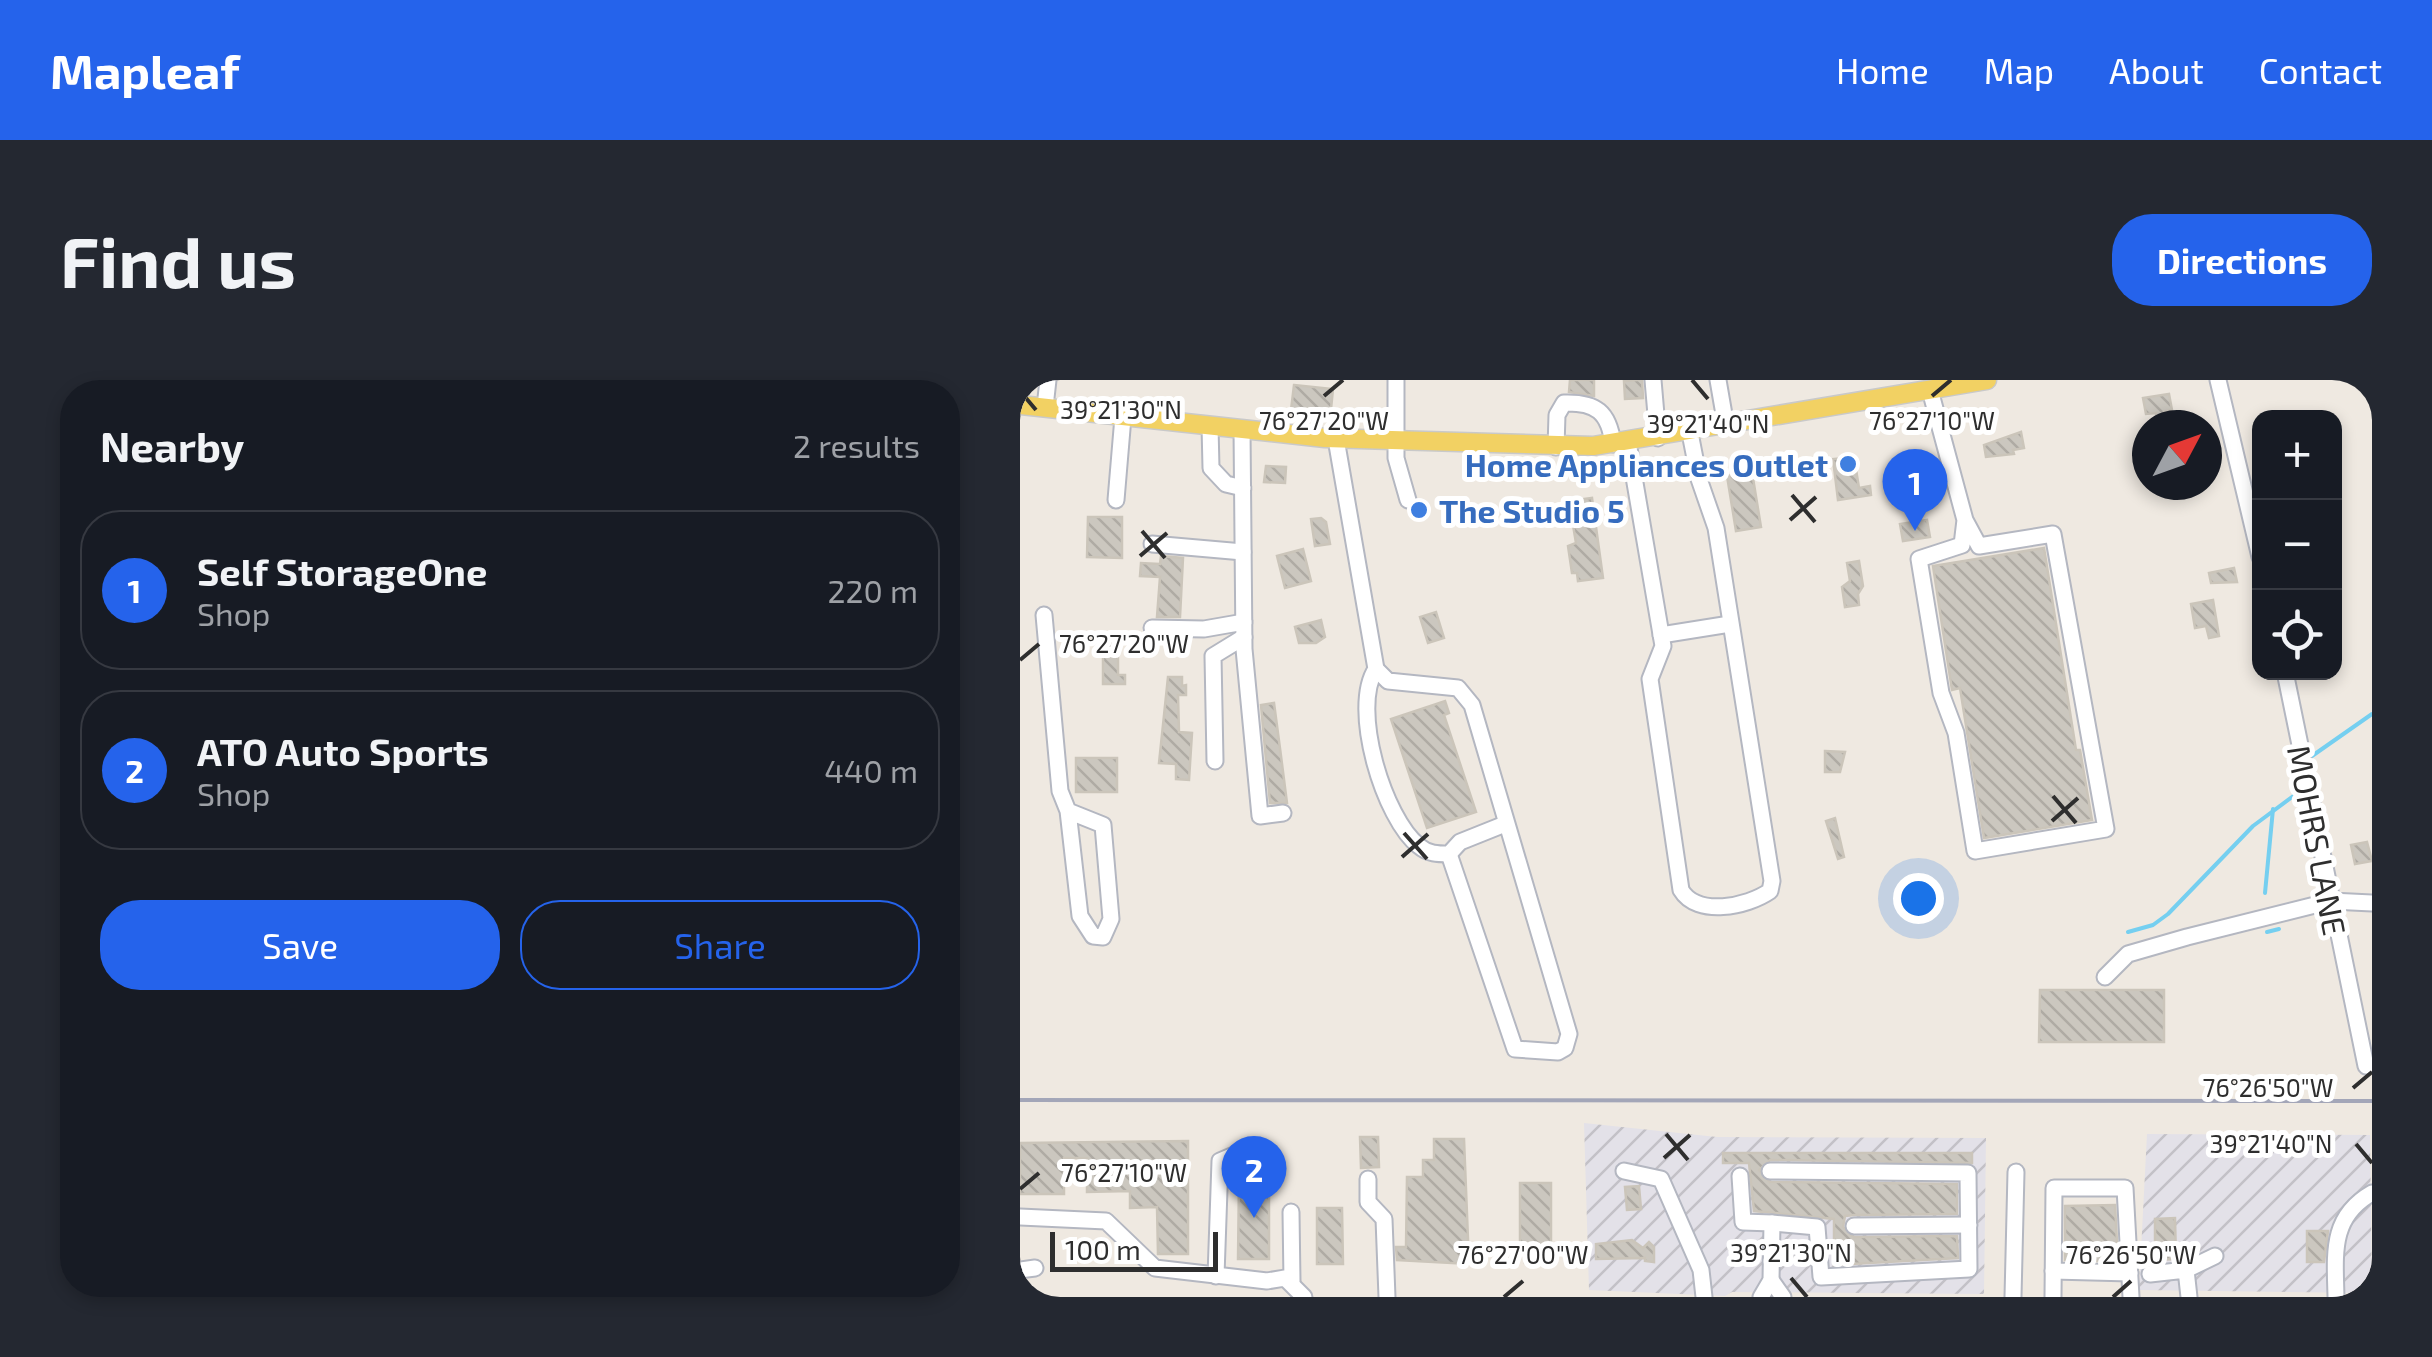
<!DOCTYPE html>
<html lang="en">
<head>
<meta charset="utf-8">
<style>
  body { margin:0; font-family:"Exo 2",sans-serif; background:#242831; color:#f1f3f6 }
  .controls { position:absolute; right:30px; top:30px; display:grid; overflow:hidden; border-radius:20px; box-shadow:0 5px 15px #0003 }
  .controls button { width:90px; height:90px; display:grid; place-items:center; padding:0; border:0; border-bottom:2px solid #363941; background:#171b24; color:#f1f3f6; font:50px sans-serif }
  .compass { position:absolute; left:1112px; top:30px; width:90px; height:90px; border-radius:50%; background:#171b24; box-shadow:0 5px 15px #0003; rotate:49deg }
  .scale { position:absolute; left:30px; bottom:25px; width:168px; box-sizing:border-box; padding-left:10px; border:5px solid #2e2e2e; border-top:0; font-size:28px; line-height:35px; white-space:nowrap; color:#2e2e2e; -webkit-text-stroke:8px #fff; paint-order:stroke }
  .you { position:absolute; left:898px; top:518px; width:35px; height:35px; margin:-25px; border:8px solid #fff; border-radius:50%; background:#1a73e8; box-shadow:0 0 0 15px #1a73e833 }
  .badge { display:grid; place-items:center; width:65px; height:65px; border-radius:50%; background:#2563eb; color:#fff; font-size:32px; font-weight:700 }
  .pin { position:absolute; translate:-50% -82px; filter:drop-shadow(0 2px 5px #0008) }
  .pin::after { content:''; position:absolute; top:52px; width:35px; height:30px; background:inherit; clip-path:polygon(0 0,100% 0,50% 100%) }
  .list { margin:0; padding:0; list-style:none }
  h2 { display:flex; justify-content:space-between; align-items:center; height:130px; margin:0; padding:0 40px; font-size:42px }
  h2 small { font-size:32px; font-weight:400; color:#9ea1a6 }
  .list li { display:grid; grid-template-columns:65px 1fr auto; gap:30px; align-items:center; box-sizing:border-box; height:160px; margin:0 20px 20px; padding:0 20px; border:2px solid #363941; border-radius:40px }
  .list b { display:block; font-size:38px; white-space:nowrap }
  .list p { margin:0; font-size:32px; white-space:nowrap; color:#9ea1a6 }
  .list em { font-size:32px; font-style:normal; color:#9ea1a6 }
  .actions { display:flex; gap:20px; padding:30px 40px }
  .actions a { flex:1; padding:22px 0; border:2px solid #2563eb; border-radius:40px; text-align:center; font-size:35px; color:#2563eb }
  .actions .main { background:#2563eb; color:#fff }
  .icon { flex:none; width:55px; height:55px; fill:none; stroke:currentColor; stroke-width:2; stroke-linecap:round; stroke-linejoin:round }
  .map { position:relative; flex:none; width:1352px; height:917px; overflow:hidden; border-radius:40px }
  header { display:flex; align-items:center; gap:60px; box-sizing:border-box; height:140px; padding:0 50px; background:#2563eb; color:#fff }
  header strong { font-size:48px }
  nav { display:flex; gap:55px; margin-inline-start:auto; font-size:35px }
  .intro { display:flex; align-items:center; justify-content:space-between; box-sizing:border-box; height:240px; padding:0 60px }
  h1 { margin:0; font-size:70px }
  .button { padding:25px 45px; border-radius:40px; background:#2563eb; color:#fff; font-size:35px; font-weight:700 }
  main { display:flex; gap:60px; padding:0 60px }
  aside { flex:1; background:#171b24; border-radius:40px; box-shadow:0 5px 15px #0003 }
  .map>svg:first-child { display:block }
  .industrial { fill:url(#industrial-furrows) }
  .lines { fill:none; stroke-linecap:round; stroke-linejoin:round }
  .stream { stroke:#75cff0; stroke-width:4 }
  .building { fill:url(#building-back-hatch); stroke:#cbc5ba; stroke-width:2.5 }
  .minor-casing { stroke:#b4b7c1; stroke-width:19 }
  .major-casing { stroke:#c9c9c9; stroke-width:21 }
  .minor { stroke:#fff; stroke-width:15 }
  .major { stroke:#f2d163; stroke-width:18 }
  .rail { stroke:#a3a6b8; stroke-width:4 }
  .ticks { fill:none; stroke:#2e2e2e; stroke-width:4 }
  .shop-dot { fill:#3f7fe0; stroke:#fff; stroke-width:4 }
  .labels { text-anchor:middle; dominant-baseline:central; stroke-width:10; stroke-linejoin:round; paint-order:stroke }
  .shop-label { font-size:32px; font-weight:bold; fill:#366cbe; stroke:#fff; text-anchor:end }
  .street-label { font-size:32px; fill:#2e2e2e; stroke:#fff }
  .ticks-label { font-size:25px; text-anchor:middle; fill:#2e2e2e; stroke:#fff; stroke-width:10; stroke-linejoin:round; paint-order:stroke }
</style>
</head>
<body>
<header>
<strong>Mapleaf</strong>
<nav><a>Home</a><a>Map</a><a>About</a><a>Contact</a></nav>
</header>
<div class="intro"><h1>Find us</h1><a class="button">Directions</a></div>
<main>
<aside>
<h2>Nearby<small>2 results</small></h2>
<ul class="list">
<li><span class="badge">1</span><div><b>Self StorageOne</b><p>Shop</p></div><em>220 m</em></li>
<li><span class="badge">2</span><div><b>ATO Auto Sports</b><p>Shop</p></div><em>440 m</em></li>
</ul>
<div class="actions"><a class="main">Save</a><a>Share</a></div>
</aside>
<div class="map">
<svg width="1352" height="917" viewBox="0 0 1352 917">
  <defs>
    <pattern id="industrial-furrows" width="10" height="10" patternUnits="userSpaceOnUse" patternTransform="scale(2.5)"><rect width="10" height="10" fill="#e3e1e8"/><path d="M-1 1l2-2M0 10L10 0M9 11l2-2" fill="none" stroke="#c3c1c7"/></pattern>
    <pattern id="building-back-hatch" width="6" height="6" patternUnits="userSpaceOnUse" patternTransform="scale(2.5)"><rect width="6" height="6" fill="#cbc7bf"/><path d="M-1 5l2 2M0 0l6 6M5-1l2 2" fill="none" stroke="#afaba4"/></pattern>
  </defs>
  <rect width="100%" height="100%" fill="#efe9e1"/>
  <!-- industrial -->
  <g class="industrial">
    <polygon points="564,743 697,757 966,758 964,914 712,912 705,916 569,910"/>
    <polygon points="1127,754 1350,755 1352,913 1119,910"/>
  </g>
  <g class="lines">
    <!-- stream -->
    <g class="stream">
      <polyline points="1292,376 1352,334"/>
      <polyline points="1245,513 1253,429"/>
      <polyline points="1108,552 1133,545 1148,534 1233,446 1280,411"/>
      <polyline points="1247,552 1259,549"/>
    </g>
  </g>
  <!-- building -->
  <g class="building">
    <polygon points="550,0 574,0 574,16 549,12"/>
    <polygon points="617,0 622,0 623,18 605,19 604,1"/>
    <polygon points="274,5 313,9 311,29 271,30"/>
    <polygon points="1149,14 1152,30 1144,32 1146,38 1137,40 1136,33 1126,34 1123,18"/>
    <polygon points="1001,52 1004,68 993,70 994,74 966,77 964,65"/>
    <polygon points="834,77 839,108 850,106 851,115 818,120 813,79"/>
    <polygon points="246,86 266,87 265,103 244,102"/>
    <polygon points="732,92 741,147 716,151 707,96"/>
    <polygon points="572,118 583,198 558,201 557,193 552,193 548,166 556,163 549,121"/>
    <polygon points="68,137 102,137 102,178 67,177"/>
    <polygon points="301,138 306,142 310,164 295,166 291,139"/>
    <polygon points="907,140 910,157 883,161 880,144"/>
    <polygon points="1024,168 1056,370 1060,370 1072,440 964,458 940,308 932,310 913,186"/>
    <polygon points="283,169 291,201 265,208 257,176"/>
    <polygon points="141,176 163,178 160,237 137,237 140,197 120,196 121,183 140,184"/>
    <polygon points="839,181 843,206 838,214 839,225 825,227 822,207 830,201 827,183"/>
    <polygon points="1214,188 1217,202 1191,203 1189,193"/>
    <polygon points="1193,220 1199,256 1189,258 1186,246 1175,248 1171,224"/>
    <polygon points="416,232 424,258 408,263 400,237"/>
    <polygon points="301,240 305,257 296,263 279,263 275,247"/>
    <polygon points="83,261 98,261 98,295 105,295 105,304 83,304"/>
    <polygon points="148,297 162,297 162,306 166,305 166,315 158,315 159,352 172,353 169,400 156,399 156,384 139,383"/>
    <polygon points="425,321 429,333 424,335 456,432 407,448 371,339"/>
    <polygon points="254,323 261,376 267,423 250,423 241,325"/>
    <polygon points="805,371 825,372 820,392 805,392"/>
    <rect x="56" y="378" width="41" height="34"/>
    <polygon points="815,438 824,477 818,479 806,441"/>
    <polygon points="1347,462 1352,481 1335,484 1331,465"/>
    <polygon points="1020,610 1144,610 1144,662 1019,662"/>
    <polygon points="340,757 358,757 359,787 341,788"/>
    <polygon points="414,759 444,759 449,884 377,880 376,867 386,867 387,797 403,797 403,780 414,780"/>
    <polygon points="168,761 168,874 138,874 137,827 110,828 110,811 67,812 67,778 44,778 44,814 0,814 0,763"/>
    <polygon points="703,773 952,773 952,783 750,780 739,790 750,802 937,804 937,834 834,835 825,836 823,847 834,857 937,856 938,878 814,885 814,839 734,831 729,783 703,783"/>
    <polygon points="222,784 229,785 229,798 249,798 249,879 218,879 219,798 212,798 213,788"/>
    <polygon points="500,803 531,803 531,864 526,864 526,883 505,883 505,865 500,865"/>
    <polygon points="619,806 621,829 607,830 605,807"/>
    <polygon points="1095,825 1098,881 1045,880 1045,826"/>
    <polygon points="297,828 322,828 323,884 297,884"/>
    <polygon points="1155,838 1156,879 1135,880 1135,839"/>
    <polygon points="1287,851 1308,851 1304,882 1287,882"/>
    <polygon points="612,860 623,868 629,862 634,867 634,882 625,881 625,878 576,879 576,864"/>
  </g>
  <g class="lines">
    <defs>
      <g id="minor">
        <polyline points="376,0 376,78 388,120"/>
        <polyline points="633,0 638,58"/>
        <polyline points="698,0 706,46"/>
        <polyline points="1198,0 1240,177"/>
        <polyline points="910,10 945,140 942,165 899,179 921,313 936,353 955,471 1086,449 1033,154 959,166 945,140"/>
        <polyline points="25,27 28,0"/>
        <polyline points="190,46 191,88 206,104 223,108"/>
        <polyline points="222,49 224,269 240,436 263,433"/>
        <path d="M316,59l40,230c-26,39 8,150 43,177 9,8 19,8 30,8l11,-12 45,-18"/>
        <path d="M608,62l35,204 -13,33 31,211c16,27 66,17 89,1l2,-10 -56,-353 -17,-49 -9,-46"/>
        <path d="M536,67l1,-32 7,-12c32,-1 45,9 49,41"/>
        <polyline points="96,120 103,37"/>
        <polyline points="132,164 223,172"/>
        <polyline points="24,235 40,411 48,431 83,445 91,539 83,557 73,556 60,536 48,431"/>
        <polyline points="132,248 184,249 224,242"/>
        <polyline points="641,255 710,244"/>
        <polyline points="356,289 368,301 438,308 452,325 549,654 545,668 538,672 495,669 429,474"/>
        <polyline points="1265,292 1346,686"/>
        <polyline points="195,381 193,276 224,257"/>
        <polyline points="1085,597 1108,574 1167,557 1311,521 1352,523"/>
        <polyline points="604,791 641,799 681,890 684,917"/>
        <polyline points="750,791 948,793 949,889 801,897 797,847 752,843"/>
        <polyline points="720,796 723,842 752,843 751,900 741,917"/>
        <polyline points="348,799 348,822 364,839 367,917"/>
        <polyline points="271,832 272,901"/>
        <polyline points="0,837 86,841 135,888 247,901 265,898 284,917"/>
        <polyline points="834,846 949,845"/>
        <polyline points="0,890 15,888"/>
        <polyline points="1166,890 1195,876"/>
        <polyline points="1033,891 1110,893"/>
        <polyline points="1130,894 1166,890 1169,917"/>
        <polyline points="196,896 200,781 221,772 235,775"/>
        <polyline points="751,900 763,917"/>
        <polyline points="993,917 996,792"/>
        <polyline points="1033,917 1034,808 1105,808 1111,917"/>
        <path d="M1316,917c-1,-43 -6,-80 36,-104"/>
      </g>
      <polyline id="major" points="0,25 305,58 573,66 967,0"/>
    </defs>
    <!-- minor casing -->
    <use href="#minor" class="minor-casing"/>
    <!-- major casing -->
    <use href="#major" class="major-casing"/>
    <!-- minor -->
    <use href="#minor" class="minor"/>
    <!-- major -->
    <use href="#major" class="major"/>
    <!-- rail -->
    <polyline class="rail" points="0,720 1352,721"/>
  </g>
  <!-- ticks -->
  <path class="ticks" d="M672,0l16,19M0,11l16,19M304,16l19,-16M912,16l19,-16M772,115l23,27M770,140l26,-23M122,151l23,27M120,176l27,-23M0,280l19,-16M1033,416l23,27M1032,441l26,-23M384,453l23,26M382,477l26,-23M1333,708l19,-16M646,754l22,26M1336,764l16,19M644,778l26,-23M0,809l19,-16M771,898l16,19M484,917l19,-16M1093,917l18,-16"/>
  <!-- markers -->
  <g class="shop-dot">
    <circle cx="828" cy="84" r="10"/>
    <circle cx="399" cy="130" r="10"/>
  </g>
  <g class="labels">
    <!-- shop labels -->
    <g class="shop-label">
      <text x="808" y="84">Home Appliances Outlet</text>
      <text x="419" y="130" text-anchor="start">The Studio 5</text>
    </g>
    <!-- street labels -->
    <g class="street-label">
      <text transform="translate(1298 460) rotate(79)">MOHRS LANE</text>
    </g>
  </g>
  <g class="ticks-label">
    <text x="101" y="39">39°21'30"N</text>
    <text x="304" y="50">76°27'20"W</text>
    <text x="912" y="50">76°27'10"W</text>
    <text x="688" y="53">39°21'40"N</text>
    <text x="104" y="273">76°27'20"W</text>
    <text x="1248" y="717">76°26'50"W</text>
    <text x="1251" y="773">39°21'40"N</text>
    <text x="104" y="802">76°27'10"W</text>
    <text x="771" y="882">39°21'30"N</text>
    <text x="503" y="884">76°27'00"W</text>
    <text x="1111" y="884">76°26'50"W</text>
  </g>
</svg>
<div class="controls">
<button>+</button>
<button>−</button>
<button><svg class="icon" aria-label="locate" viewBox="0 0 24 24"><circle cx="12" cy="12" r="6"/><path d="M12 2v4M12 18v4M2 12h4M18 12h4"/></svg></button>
</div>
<svg class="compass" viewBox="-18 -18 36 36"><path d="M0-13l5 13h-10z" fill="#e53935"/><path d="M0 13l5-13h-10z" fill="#9ea1a6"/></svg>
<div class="scale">100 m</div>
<div class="you"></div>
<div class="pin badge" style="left:895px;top:151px">1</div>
<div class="pin badge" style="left:234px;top:838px">2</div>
</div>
</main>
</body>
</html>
